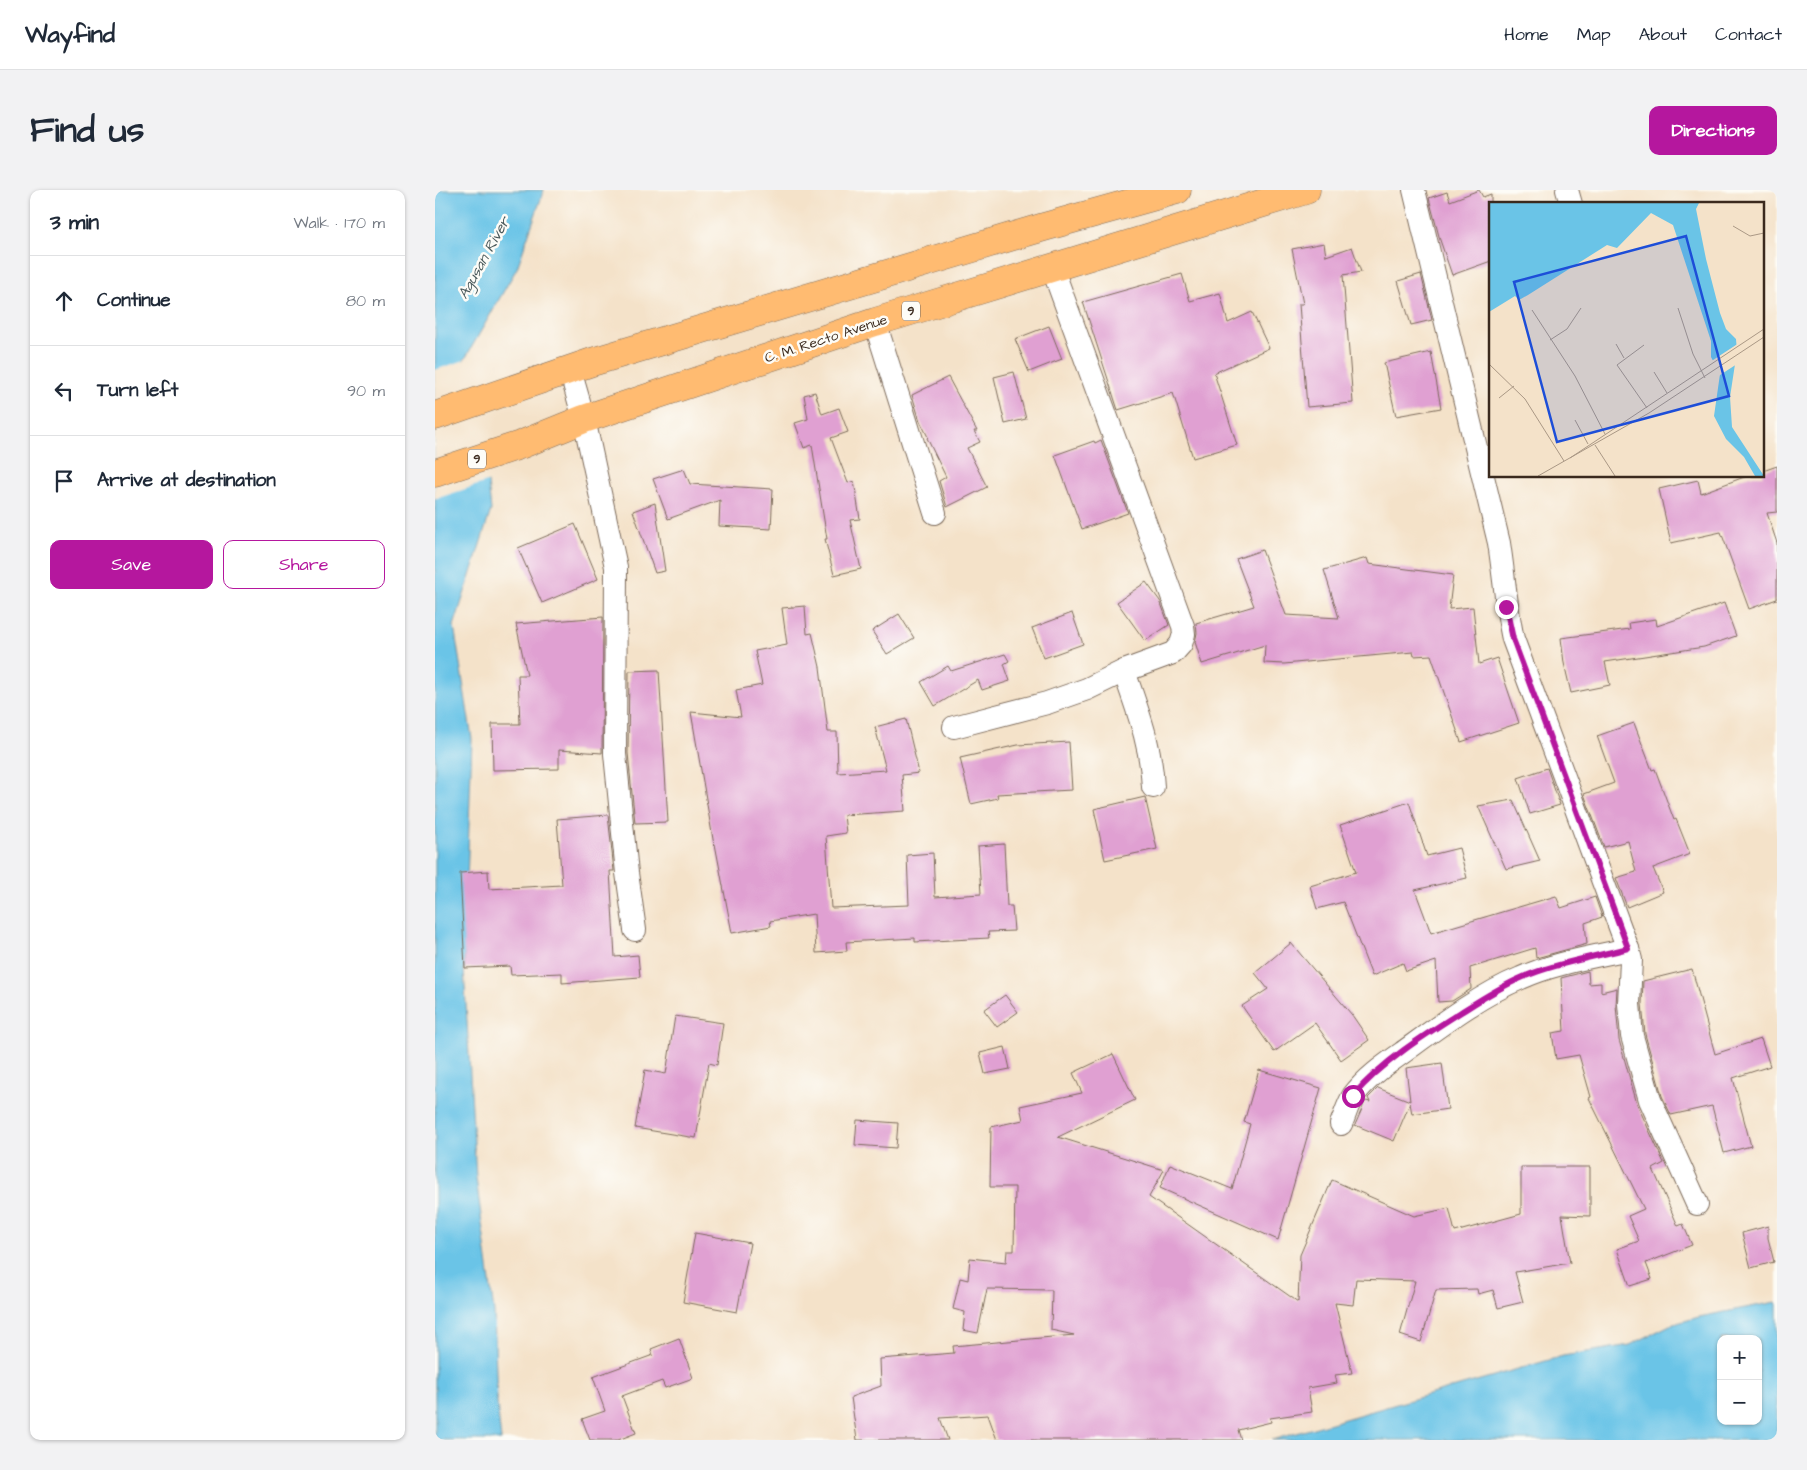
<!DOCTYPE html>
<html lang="en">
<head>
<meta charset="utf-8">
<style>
  body { margin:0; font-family:"Architects Daughter",sans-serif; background:#f2f2f3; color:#1f2937 }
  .controls { position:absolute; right:15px; bottom:15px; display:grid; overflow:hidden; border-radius:10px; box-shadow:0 1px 4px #0004 }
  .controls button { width:45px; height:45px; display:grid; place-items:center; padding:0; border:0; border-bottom:1px solid #e0e1e3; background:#fff; color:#1f2937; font:25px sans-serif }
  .stop { position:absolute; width:15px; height:15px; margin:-11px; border:4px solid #b5179e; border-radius:50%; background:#fff }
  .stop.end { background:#b5179e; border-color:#fff; box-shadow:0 1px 5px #0008 }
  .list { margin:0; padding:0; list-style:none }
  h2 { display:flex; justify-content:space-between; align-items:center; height:65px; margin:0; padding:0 20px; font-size:21px }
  h2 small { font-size:16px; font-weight:400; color:#747a83 }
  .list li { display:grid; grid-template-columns:32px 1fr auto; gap:15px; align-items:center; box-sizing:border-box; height:90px; padding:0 20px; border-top:1px solid #e0e1e3 }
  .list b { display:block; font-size:19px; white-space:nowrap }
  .list em { font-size:16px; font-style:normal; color:#747a83 }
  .actions { display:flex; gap:10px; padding:15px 20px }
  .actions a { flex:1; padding:11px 0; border:1px solid #b5179e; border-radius:10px; text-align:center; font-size:18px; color:#b5179e }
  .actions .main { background:#b5179e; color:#fff }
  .icon { flex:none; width:28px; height:28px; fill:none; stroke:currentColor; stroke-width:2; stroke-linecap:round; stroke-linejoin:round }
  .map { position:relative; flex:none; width:1342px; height:1250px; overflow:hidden; border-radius:10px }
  header { display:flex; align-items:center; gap:30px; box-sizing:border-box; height:70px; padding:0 25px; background:#fff; border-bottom:1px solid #e0e1e3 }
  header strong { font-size:24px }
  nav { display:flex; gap:28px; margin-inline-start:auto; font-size:18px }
  .intro { display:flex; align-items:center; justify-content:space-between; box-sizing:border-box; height:120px; padding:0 30px }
  h1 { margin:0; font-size:35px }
  .button { padding:12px 22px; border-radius:10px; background:#b5179e; color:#fff; font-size:18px; font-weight:700 }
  main { display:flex; gap:30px; padding:0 30px }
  aside { flex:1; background:#fff; border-radius:10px; box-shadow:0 1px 4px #0004 }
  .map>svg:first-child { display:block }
  .water { fill:#6ac4e7; stroke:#527782; fill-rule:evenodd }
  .pier { fill:#f4e2c9 }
  .building { fill:#e0a0d2 }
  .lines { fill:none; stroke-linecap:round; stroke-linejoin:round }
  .minor-casing { stroke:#7c6a5a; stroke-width:24 }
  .trunk-casing { stroke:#7c6a5a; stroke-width:29 }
  .minor { stroke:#fff; stroke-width:22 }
  .trunk { stroke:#ffbb71; stroke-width:28 }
  .route { stroke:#b5179e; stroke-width:6 }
  .labels { text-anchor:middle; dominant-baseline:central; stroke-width:5; stroke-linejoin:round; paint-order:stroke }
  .shield { fill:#fdfcf7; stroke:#75695f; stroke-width:1 }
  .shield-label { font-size:12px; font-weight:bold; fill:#3b2a1e }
  .street-label { font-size:14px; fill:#3b2a1e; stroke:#fdfcf7 }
  .water-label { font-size:15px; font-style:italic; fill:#49585a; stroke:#fdfcf7 }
  .inset-road { fill:none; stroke:#aa9885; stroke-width:1 }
  .view { fill:#1d4ed8; fill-opacity:0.15; stroke:#1d4ed8; stroke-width:2.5 }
  .inset-edge { fill:none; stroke:#3b2a1e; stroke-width:2.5 }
</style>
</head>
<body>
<header>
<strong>Wayfind</strong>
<nav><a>Home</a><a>Map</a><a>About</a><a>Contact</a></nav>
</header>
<div class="intro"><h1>Find us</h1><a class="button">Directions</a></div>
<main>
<aside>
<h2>3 min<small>Walk · 170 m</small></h2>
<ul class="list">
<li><svg class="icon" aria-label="ahead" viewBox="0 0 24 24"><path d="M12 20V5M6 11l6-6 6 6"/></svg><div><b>Continue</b></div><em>80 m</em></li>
<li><svg class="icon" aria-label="left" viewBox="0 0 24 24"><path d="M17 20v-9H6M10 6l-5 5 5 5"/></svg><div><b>Turn left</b></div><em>90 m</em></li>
<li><svg class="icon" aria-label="arrive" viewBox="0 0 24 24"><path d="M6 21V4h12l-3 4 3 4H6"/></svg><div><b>Arrive at destination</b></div></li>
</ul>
<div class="actions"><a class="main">Save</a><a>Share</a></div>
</aside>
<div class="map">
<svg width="1342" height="1250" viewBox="0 0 1342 1250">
  <rect width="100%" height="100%" fill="#fdfcf7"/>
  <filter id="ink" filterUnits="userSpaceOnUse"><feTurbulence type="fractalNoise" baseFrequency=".02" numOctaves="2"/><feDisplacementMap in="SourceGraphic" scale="10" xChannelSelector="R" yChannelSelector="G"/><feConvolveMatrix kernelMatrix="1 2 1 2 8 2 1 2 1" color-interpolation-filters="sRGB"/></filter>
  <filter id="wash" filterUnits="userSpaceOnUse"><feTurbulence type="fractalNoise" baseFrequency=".0096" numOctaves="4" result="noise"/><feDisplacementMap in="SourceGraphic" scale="20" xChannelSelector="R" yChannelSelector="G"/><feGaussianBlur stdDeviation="1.12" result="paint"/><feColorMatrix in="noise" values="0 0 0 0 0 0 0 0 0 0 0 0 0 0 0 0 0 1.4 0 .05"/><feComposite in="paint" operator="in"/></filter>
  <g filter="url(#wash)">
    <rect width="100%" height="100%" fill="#f4e2c9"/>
    <!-- water -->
    <g class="water">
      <polygon points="0,0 109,0 82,78 23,181 48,246 56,320 19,436 37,549 29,779 41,988 59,1122 62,1213 66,1250 0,1250"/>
      <path d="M1341,1112l1,3v135h-505l291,-84 67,-11 40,-20 29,-8zM1286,1149h37v82h-37z"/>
    </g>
    <!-- pier -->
    <polygon class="pier" points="33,169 26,181 50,245 55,291 0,309 0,180"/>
    <g id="blocks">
      <!-- building -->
      <g class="building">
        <polygon points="1044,0 1048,7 1056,4 1056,71 1017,85 1005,50 994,8 1012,2 1015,11"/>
        <polygon points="889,53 891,66 917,57 926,82 908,85 918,213 872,217 864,114 868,114 857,59"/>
        <polygon points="747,84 755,111 785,103 793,133 817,122 834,158 779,183 802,255 758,268 738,203 683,220 648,112"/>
        <polygon points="986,84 997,130 976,135 963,91"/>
        <polygon points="614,136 627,169 594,182 580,149"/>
        <polygon points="996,162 1006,218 961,226 949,173"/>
        <polygon points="579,182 591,229 570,234 559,187"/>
        <polygon points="513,187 542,241 539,241 545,252 532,258 552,297 512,317 504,291 511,287 492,248 493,247 485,231 477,205"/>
        <polygon points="380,202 387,224 404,218 413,242 396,248 413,293 419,291 425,329 415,330 426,379 399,385 390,349 392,349 377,255 369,258 360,233 373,229 369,205"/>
        <polygon points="666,250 693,323 647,339 620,265 659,251 660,253"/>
        <polygon points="1342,276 1342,322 1332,323 1342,353 1342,409 1314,419 1286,342 1236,353 1224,299 1263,290 1266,303 1312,286 1328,286 1328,281"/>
        <polygon points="249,279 255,294 338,299 336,339 284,336 285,310 233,329 218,289"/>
        <polygon points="220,313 230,381 220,383 198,321"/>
        <polygon points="140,334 163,389 107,413 83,358"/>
        <polygon points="827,360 851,425 904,428 889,380 932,368 934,374 1018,385 1014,419 1038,417 1044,474 1062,468 1084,533 1026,552 996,465 979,466 978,462 849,474 829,473 830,455 767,474 760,452 762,443 761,433 819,416 801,369"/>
        <polygon points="711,392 725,411 734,435 710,451 682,412"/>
        <polygon points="1289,413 1301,446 1269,457 1170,472 1175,495 1136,503 1129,473 1126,448 1195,439 1194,433 1221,429 1222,436"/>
        <polygon points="370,416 372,444 377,443 385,477 393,542 402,542 403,583 451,580 440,537 471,529 484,583 467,585 470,621 409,625 411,643 391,646 396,718 474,715 472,665 498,663 500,707 546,704 543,656 569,654 572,716 577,716 579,741 553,742 554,748 480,752 480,748 411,752 412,761 381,763 379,724 335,731 336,736 297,743 280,654 279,655 256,522 306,527 301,500 327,495 320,461 352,455 347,418"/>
        <polygon points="637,423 648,454 609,468 597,438"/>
        <polygon points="464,424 479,448 452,464 437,441"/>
        <polygon points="168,427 167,563 124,560 124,579 58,580 57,534 85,534 83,485 92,485 81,434"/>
        <polygon points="570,464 574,471 569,474 575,491 547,500 543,490 500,516 486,492 513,476 516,481"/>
        <polygon points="224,480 233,632 200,633 193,563 194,481"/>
        <polygon points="1199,533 1217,580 1220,579 1239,630 1241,629 1255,664 1218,678 1228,702 1192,717 1181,688 1201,682 1193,651 1169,657 1149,604 1179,593 1162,546"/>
        <polygon points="634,552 637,600 562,604 563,608 536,614 525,568 583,555"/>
        <polygon points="1112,578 1125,615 1095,624 1083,588"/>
        <polygon points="710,607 722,659 670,670 659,619"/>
        <polygon points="1078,610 1105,671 1071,679 1043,616"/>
        <polygon points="974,612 992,666 1024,658 1032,688 980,700 996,743 1121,706 1126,718 1160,707 1167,727 1150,733 1152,754 1101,768 1100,758 1035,778 1036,799 1017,811 1003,812 1001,771 971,781 968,773 937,786 908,712 882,719 875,696 921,682 905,635"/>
        <polygon points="173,625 179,681 175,681 180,767 203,765 205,787 127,793 127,783 76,785 75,776 30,778 25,683 53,681 54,699 127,695 122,629"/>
        <polygon points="856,753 917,825 934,850 906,870 880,833 839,862 807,816 833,799 820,783"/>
        <polygon points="1257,779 1280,864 1326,849 1335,876 1298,888 1316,956 1289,963 1277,916 1236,925 1227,906 1210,844 1207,814 1208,791"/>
        <polygon points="1153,781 1154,794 1166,793 1166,802 1182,798 1181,815 1184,850 1202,914 1229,973 1218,979 1243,1036 1248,1034 1257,1055 1211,1073 1217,1089 1195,1096 1182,1059 1204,1051 1193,1026 1209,1019 1154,908 1156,907 1144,865 1121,869 1117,843 1129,841 1126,788"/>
        <polygon points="570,805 583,822 562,837 549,820"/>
        <polygon points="240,826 288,833 282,875 274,873 261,948 200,938 210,880 231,884"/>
        <polygon points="570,857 575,879 550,884 545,863"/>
        <polygon points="678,864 700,910 623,947 729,980 714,1007 863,1112 865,1065 897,990 979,1026 1014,1018 1020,1042 1086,1024 1086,977 1155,977 1155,1026 1127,1025 1135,1073 1080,1082 1088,1112 1063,1118 1058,1100 1043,1104 1042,1099 1001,1100 986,1152 965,1145 980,1091 921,1089 918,1115 900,1113 917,1183 900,1185 902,1193 873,1198 877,1222 835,1228 836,1232 803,1240 806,1250 562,1250 553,1225 505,1228 513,1250 422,1250 416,1207 446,1196 445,1169 519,1163 518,1156 639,1145 616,1140 617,1100 552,1099 543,1143 528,1140 530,1122 518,1119 525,1088 533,1090 535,1068 571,1072 572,1061 579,1061 580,997 555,997 556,937 588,930 585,916 647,903 638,883"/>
        <polygon points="1007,873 1013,919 977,924 975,913 959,951 920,935 930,912 931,911 935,912 933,908 943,898 975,911 971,878"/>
        <polygon points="824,880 886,898 843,1050 725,998 735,974 797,999 815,934 809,932"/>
        <polygon points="422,930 463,933 461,958 420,955"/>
        <polygon points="1333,1036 1333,1048 1339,1072 1316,1078 1307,1043"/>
        <polygon points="260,1043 315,1053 302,1122 248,1112"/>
        <polygon points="244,1148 258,1188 230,1198 227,1191 187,1206 201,1243 183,1250 155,1250 147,1229 170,1221 158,1187 218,1165 216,1159"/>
      </g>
    </g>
  </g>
  <g filter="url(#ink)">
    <use href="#blocks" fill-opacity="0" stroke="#7c6a5a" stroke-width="1"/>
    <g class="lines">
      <defs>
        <g id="minor">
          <path d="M979,0l85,353c5,32 7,64 14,96l115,310 3,11 -2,44 3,32 18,64 47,104"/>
          <polyline points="1132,0 1136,14"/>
          <polyline points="440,132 500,323"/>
          <polyline points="135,180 149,229 181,377 180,564 192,683 200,740"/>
          <path d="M689,481c14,41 27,73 29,116"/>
          <polyline points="519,537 612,513 652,499 689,481 738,463 746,454 749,444 748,436 617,77"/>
          <path d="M906,934c4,-9 7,-20 12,-28 12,-17 32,-31 49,-43 36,-26 78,-58 119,-75 33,-15 72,-21 107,-29"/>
        </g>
        <g id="trunk">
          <polyline points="0,226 157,172 609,37 742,0"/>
          <polyline points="0,283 85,255 149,229 440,132 871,0"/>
        </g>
      </defs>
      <!-- minor casing -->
      <use href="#minor" class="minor-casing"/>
      <!-- trunk casing -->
      <use href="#trunk" class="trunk-casing"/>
      <!-- minor -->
      <use href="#minor" class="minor"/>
      <!-- trunk -->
      <use href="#trunk" class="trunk"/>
    </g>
  </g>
  <g class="lines" filter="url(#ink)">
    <!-- route -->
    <path class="route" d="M918,906c29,-34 70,-60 108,-84 19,-12 39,-25 60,-34 31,-14 73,-21 107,-30l-115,-309 -7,-32"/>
  </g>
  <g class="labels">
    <!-- shield labels -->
    <g class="shield">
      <rect x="467" y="111.5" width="18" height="19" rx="4"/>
      <rect x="33" y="259.5" width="18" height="19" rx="4"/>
    </g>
    <g class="shield-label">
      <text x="476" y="121">9</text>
      <text x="42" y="269">9</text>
    </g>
    <!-- street labels -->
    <g class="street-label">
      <text transform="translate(391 149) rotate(-18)">C. M. Recto Avenue</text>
    </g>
    <!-- water labels -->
    <g class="water-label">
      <text transform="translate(49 68) rotate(-61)">Agusan River</text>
    </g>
  </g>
  <!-- overview -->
  <g transform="translate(1054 12)">
    <rect width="275" height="275" fill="#f4e2c9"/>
    <path d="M0,1h210l-3,6 10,50 14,54 6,16 10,10 1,12 -7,46 2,30 32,49h-9l-11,-19 -18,-18 -12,-23 6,-42 -9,-17v-16l-38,-116 -22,-12 -34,35 -10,-3 -79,50 -9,5 -4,-4 -26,16z" fill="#6ac4e7"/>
    <path d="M250,141l-2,21 -20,13 -7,-15z" fill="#f4e2c9"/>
    <path class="inset-road" d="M244,24l17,10 14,-3M189,106l15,46 12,24M43,108l43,66 30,58M61,138l17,-11 14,-21M127,142l8,14M155,143l-27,20 30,43M0,162l36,35 39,62M165,170l13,21M10,196l15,-12M86,218l13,24M106,243l20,31M81,256l194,-129M49,274l111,-63 115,-76"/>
    <path class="view" d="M197,34l43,160 -172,46 -43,-160z"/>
    <rect width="275" height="275" class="inset-edge"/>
  </g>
</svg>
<div class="controls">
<button>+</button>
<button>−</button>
</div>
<div class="stop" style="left:918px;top:906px"></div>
<div class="stop end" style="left:1071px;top:417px"></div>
</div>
</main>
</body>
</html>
